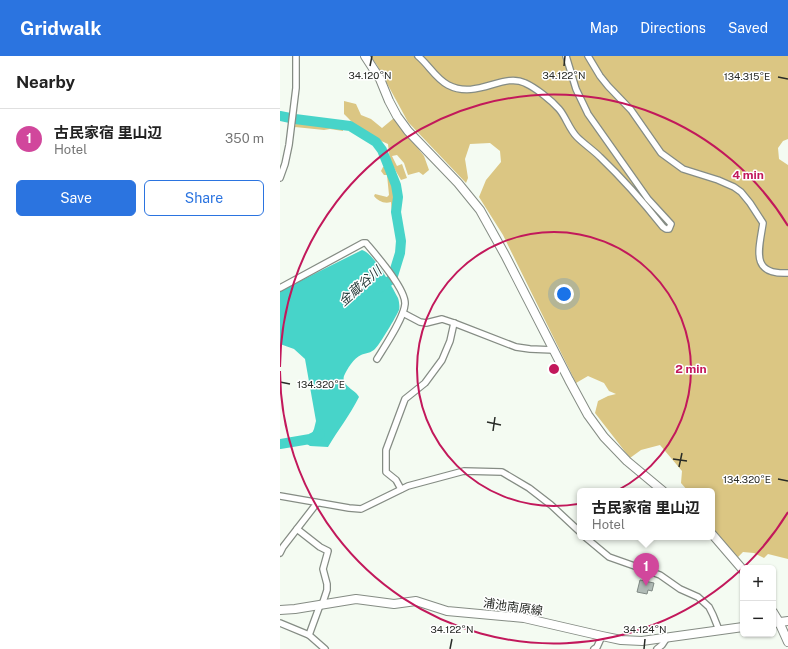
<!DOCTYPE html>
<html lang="en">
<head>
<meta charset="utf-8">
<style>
  body { margin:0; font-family:"Public Sans","Noto Sans JP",sans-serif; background:#f2f2f2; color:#222 }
  .controls { position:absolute; right:12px; bottom:12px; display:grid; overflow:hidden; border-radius:6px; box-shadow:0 1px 3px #0004 }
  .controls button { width:36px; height:36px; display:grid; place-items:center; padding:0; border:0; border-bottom:1px solid #e0e0e0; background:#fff; color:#222; font:20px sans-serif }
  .you { position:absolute; left:284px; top:238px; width:14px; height:14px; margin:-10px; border:3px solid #fff; border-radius:50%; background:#1a73e8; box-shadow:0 0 0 6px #1a73e833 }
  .badge { display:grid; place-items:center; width:26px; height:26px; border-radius:50%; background:#2b74e0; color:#fff; font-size:13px; font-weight:700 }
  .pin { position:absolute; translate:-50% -33px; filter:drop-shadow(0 1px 2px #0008) }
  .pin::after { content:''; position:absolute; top:21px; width:14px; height:12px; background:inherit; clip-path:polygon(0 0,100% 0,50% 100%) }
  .popup { position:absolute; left:297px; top:432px; width:138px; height:52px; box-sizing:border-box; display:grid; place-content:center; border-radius:6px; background:#fff; filter:drop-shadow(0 1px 3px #0005); font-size:13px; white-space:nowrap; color:#767676 }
  .popup b { font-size:15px; color:#222 }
  .popup::after { content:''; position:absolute; left:50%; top:100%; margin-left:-8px; border:8px solid transparent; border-top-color:#fff }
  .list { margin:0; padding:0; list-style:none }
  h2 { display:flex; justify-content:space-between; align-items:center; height:52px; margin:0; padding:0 16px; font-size:17px }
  h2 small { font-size:13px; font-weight:400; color:#767676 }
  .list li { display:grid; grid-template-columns:26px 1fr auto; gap:12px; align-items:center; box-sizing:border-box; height:60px; padding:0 16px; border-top:1px solid #e0e0e0 }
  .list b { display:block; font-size:15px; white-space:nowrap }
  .list p { margin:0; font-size:13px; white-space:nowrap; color:#767676 }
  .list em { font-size:13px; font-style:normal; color:#767676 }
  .actions { display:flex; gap:8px; padding:12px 16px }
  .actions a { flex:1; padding:9px 0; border:1px solid #2b74e0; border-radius:6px; text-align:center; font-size:14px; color:#2b74e0 }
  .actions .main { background:#2b74e0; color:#fff }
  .map { position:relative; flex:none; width:508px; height:593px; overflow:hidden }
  header { display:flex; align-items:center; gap:24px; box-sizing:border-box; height:56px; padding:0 20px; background:#2b74e0; color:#fff }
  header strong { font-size:19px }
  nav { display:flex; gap:22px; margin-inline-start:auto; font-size:14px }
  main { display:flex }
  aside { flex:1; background:#fff }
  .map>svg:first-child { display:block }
  .green { fill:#dbc683 }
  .water { fill:#47d4c9 }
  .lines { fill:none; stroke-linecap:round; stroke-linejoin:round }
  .river { stroke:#47d4c9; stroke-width:10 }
  .building { fill:#b0bbb6; stroke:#7f8984 }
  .street-casing { stroke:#858c84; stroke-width:8 }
  .secondary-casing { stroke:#858c84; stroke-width:10 }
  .street { stroke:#fff; stroke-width:5.5 }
  .secondary { stroke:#fff; stroke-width:8 }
  .ticks { fill:none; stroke:#282b27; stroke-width:1.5 }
  .ring { fill:none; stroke:#c2185b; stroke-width:2 }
  .labels { text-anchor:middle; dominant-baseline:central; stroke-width:3; stroke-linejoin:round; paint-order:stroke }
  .street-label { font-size:12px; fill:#282b27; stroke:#fff }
  .water-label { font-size:13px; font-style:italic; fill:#243b39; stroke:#fff }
  .ticks-label { font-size:10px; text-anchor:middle; fill:#282b27; stroke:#fff; stroke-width:3; stroke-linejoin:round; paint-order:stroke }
  .centre { fill:#c2185b; stroke:#fff; stroke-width:2 }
  .ring-label { font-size:12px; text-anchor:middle; font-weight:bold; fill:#c2185b; stroke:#fff; stroke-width:3; stroke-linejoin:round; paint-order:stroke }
</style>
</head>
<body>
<header>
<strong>Gridwalk</strong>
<nav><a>Map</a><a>Directions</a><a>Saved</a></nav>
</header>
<main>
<aside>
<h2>Nearby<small></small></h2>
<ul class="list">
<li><span class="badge" style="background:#d1479c">1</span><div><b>古民家宿 里山辺</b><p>Hotel</p></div><em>350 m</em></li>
</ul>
<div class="actions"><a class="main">Save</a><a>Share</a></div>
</aside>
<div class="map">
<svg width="508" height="593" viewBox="0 0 508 593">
  <rect width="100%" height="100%" fill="#f4fbf2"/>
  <!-- green -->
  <g class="green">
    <polygon points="90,0 508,0 508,83 503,85 498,92 499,103 508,109 508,503 488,498 484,502 474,497 463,496 458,501 432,472 432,466 434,463 432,460 432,435 427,434 408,435 401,427 402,415 380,389 361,394 350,402 315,357 318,345 328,340 336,338 329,335 324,327 308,320 296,327 223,179 199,141 206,124 221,106 220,95 210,87 190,88 185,103 188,122 186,127 128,66 97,9"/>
    <path d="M64,45l12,3 5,11 10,4 11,9 12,-10 30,38 5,14 -6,5 -4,-3 -11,3 -4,-12 -7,-8 -5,1 5,10 5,-2 5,14 -6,2 -11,-19 -2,-17c-6,-3 -12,-5 -17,-7 -10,-6 -19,-15 -27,-23z"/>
    <polygon points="16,66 63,71 63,75 50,73 44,74 15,71"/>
    <path d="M106,110c3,7 7,14 9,21 2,11 -2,22 0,32l-3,-4 -1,-13c-7,2 -13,-1 -17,-6l1,-2 12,3 2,-2 -2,-20h-3l-3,-4 2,-4z"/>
  </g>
  <!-- water -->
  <path class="water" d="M82,194c11,2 31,38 36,48 1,3 2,9 1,12 -3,7 -19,34 -24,39 -4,4 -9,4 -14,6 -7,3 -14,14 -17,21 -3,10 12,14 15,21 -9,18 -21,33 -31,50l-18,-1 -3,-2 7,-15 2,-8 -11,-62 -11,-10 -14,-5v-53z"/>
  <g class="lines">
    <!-- river -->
    <g class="river">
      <polyline points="0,60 15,63 70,70 96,86 102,94 116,129 118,141 116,156 121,185 120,197 112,223 98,233"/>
      <polyline points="0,388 30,383 40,378"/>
    </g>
  </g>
  <!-- building -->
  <polygon class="building" points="360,524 374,527 372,535 368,534 367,538 357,536"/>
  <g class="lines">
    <defs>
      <g id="street">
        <path d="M138,0c11,9 17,22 30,29 29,15 55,-13 77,-2 11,5 26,17 34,26 7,8 10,20 18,28 7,7 16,13 23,20 23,22 44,46 63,70l3,2h3l2,-5 -23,-25 -60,-85 -12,-25 -10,-33"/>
        <path d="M308,0l12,20 8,10 23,24 30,43 22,16 35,11 16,7 7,5 9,11 13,20c-4,27 -13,52 25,50"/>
        <polyline points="0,122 5,108 9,89 16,32 16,0"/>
        <path d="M0,232l83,-45h3c10,12 40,46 39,61 -1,14 -20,42 -28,55"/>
        <polyline points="123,257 140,266 146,267 162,263 174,267 236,291 250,293 274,294"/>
        <polyline points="121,433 116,424 106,416 106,394 125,343 145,327 162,304 170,285 174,267"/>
        <polyline points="0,440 69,452 81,453 128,430 184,415 222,416 249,432 271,449 300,476"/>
        <polyline points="17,473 40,491 48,495 43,513 47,528 47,534 42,549"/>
        <polyline points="305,481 329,501 380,519 400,533 418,541 429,551 433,559 439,574"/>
        <polyline points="0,497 3,491 37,447"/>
        <polyline points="0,567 29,579 45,593"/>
        <polyline points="29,579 40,549"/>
        <polyline points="314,593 317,591 322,580"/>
        <polyline points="377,593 382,589 386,583"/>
      </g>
      <g id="secondary">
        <polyline points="85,0 100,23 109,45 117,60 128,75 178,127 200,154 225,199 289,324 308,359 324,381 347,405 383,435"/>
        <polyline points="432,478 463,514"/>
        <polyline points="0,554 15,553 76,543 114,548 136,545 167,555 244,562 322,580 341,584 362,585 463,571"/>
        <polyline points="493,556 499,566 508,586"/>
        <polyline points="493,567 508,565"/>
      </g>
    </defs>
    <!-- street casing -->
    <use href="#street" class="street-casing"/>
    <!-- secondary casing -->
    <use href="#secondary" class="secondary-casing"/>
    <!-- street -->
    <use href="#street" class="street"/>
    <!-- secondary -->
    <use href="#secondary" class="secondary"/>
  </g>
  <!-- ticks -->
  <path class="ticks" d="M90,10l2,-10M284,10l1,-10M498,21l10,2M0,326l10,2M207,366l14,3M213,375l2,-14M393,403l14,2M399,411l3,-14M498,423l10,2M170,593l2,-10M364,593l1,-10"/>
  <!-- distance rings -->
  <g class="ring">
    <circle cx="274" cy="313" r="137"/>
    <path d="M508 456A274 274 0 0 1 0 315M0 311A274 274 0 0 1 508 170"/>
  </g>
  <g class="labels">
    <!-- street labels -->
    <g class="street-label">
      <text transform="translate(233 551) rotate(8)">浦池南原線</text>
    </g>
    <!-- water labels -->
    <g class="water-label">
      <text transform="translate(80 230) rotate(-42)">金蔵谷川</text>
    </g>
  </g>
  <g class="ticks-label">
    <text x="90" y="23">34.120°N</text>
    <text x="284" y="23">34.122°N</text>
    <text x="467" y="24">134.315°E</text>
    <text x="41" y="332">134.320°E</text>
    <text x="467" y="427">134.320°E</text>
    <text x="172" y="577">34.122°N</text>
    <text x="365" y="577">34.124°N</text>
  </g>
  <circle cx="274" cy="313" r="6" class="centre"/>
  <g class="ring-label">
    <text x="468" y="123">4 min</text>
    <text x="411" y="317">2 min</text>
  </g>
</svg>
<div class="controls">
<button>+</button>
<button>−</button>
</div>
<div class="you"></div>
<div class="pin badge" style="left:366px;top:530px;background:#d1479c">1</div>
<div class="popup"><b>古民家宿 里山辺</b>Hotel</div>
</div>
</main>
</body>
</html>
